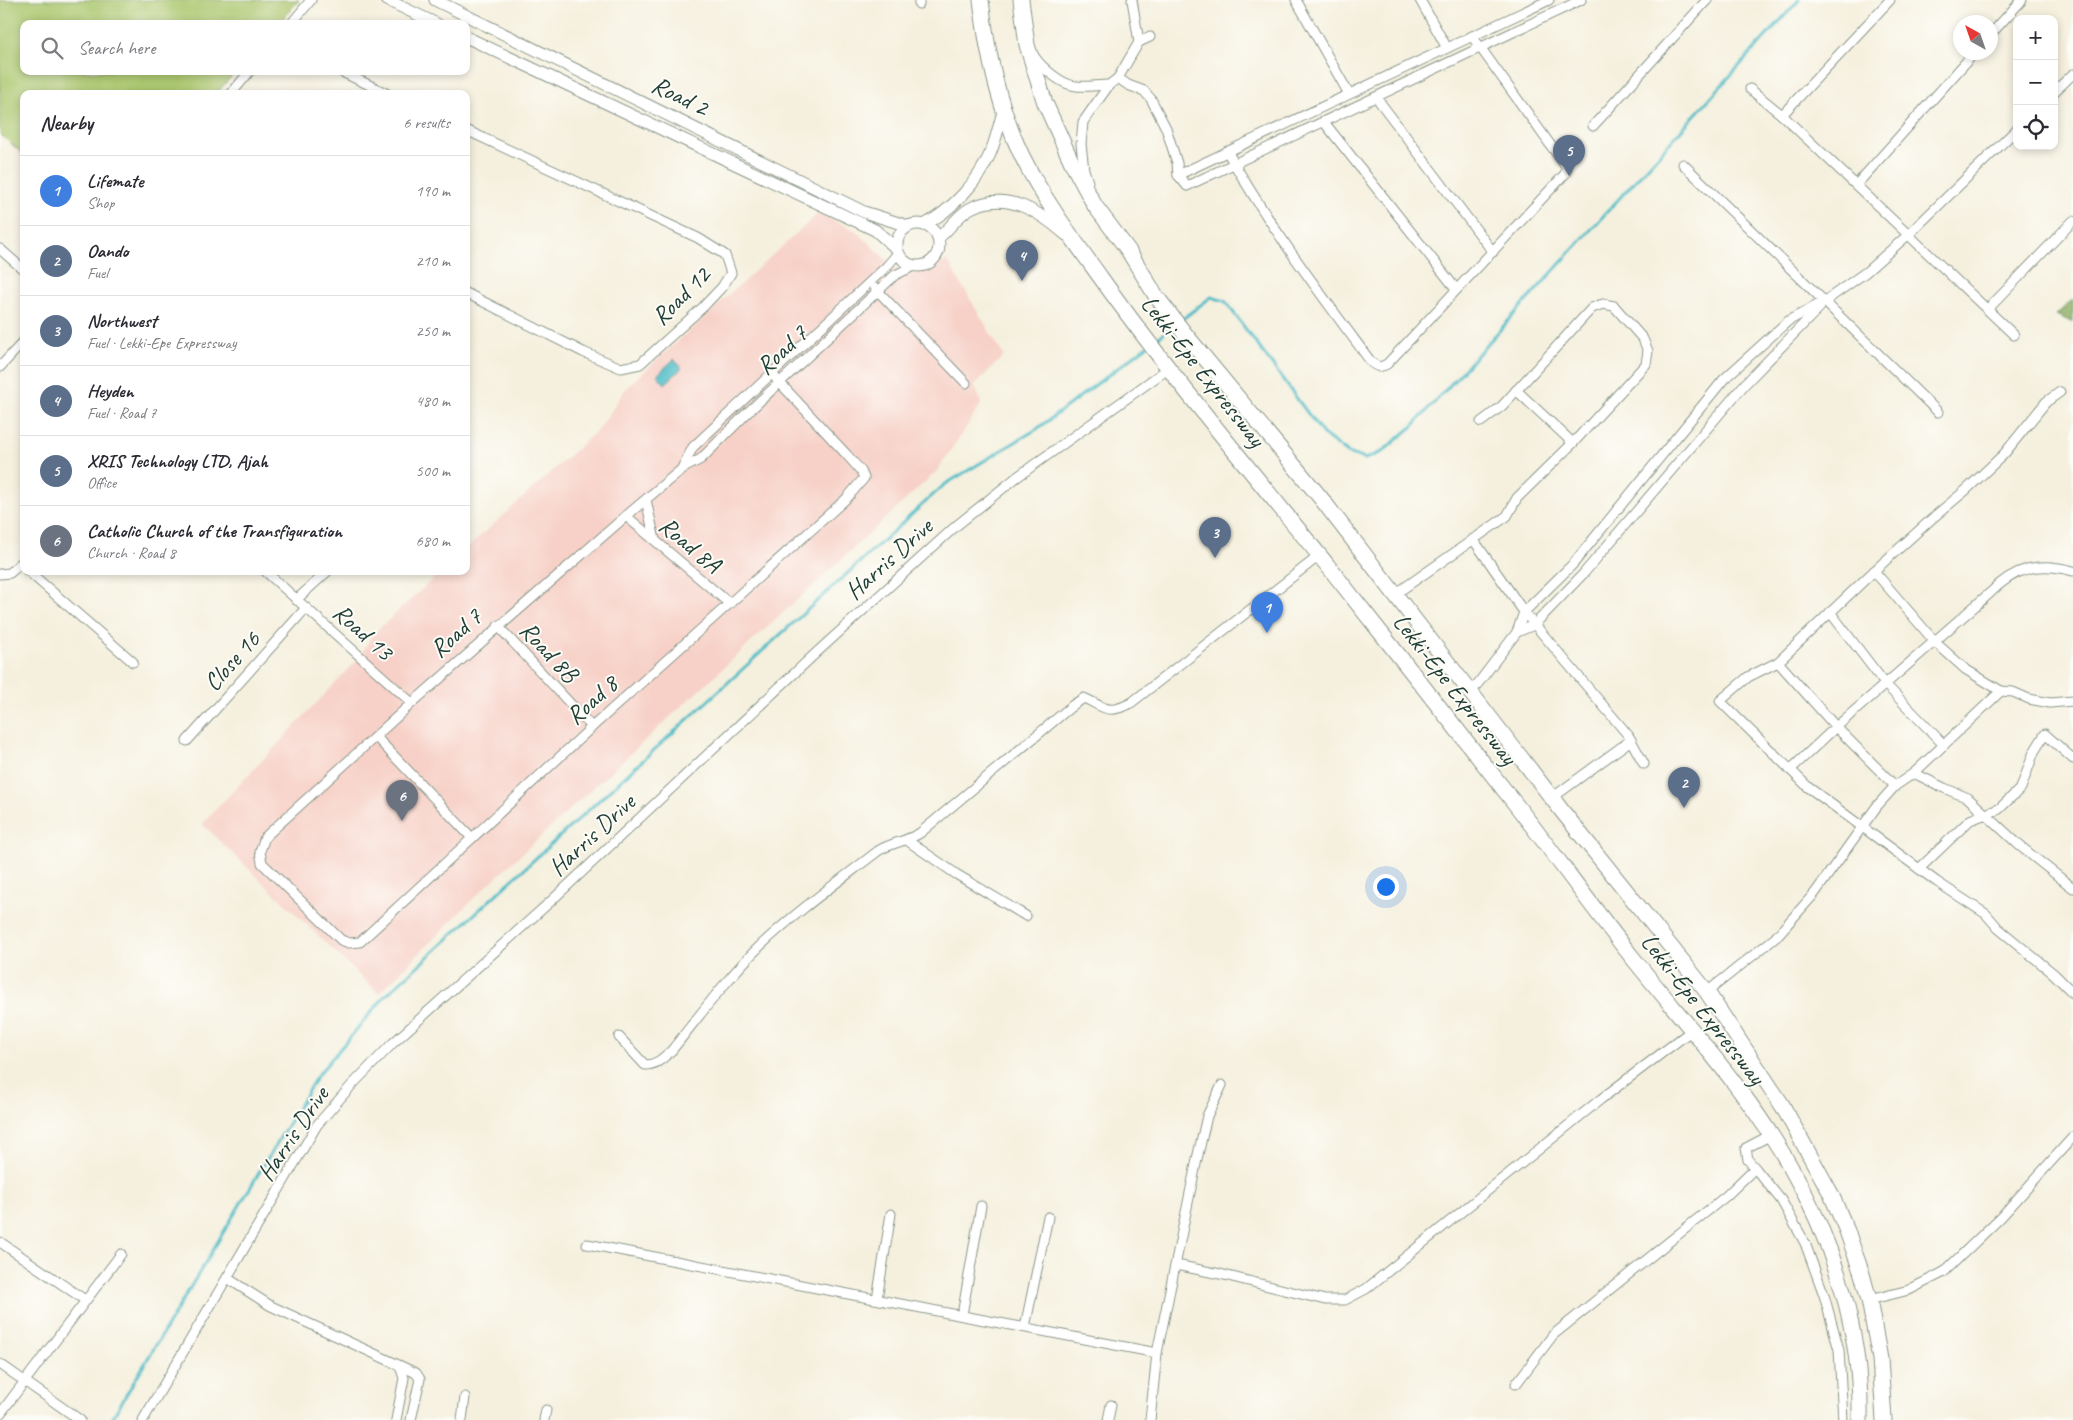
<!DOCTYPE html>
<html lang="en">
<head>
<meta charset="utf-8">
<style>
  body { margin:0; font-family:Caveat,sans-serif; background:#f2f2f3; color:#2b2b33 }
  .controls { position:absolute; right:15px; top:15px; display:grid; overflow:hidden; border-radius:10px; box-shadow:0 2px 8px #0003 }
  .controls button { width:45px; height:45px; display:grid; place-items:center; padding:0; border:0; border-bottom:1px solid #e1e1e2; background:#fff; color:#2b2b33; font:25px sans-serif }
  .compass { position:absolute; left:1953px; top:15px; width:45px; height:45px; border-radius:50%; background:#fff; box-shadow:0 2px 8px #0003; rotate:320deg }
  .you { position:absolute; left:1385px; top:886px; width:18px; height:18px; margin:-12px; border:4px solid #fff; border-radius:50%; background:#1a73e8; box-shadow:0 0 0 8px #1a73e833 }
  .badge { display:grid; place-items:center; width:32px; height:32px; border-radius:50%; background:#0b8043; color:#fff; font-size:16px; font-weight:700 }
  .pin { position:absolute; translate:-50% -41px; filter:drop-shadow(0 1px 2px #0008) }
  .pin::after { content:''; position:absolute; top:26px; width:18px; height:15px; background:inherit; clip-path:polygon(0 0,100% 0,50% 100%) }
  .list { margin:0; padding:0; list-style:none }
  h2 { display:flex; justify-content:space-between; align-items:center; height:65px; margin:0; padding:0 20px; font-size:21px }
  h2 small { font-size:16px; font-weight:400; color:#7c7c81 }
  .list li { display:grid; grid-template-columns:32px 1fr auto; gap:15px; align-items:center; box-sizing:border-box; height:70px; padding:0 20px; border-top:1px solid #e1e1e2 }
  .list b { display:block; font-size:19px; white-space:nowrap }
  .list p { margin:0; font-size:16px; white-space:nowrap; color:#7c7c81 }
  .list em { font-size:16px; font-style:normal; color:#7c7c81 }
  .icon { flex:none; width:28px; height:28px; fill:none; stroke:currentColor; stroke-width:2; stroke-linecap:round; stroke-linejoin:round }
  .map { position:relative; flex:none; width:2073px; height:1420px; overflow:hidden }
  .search { position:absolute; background:#fff; box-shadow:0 2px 8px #0003; left:20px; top:20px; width:450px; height:55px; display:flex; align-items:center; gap:12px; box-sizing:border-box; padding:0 18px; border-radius:10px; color:#7c7c81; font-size:19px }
  .panel { position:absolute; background:#fff; box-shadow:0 2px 8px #0003; left:20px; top:90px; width:450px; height:485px; border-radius:10px }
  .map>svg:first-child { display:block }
  .built { fill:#f7d1c8 }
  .green { fill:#acc86f; stroke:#668252 }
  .forest { fill:#89ac62; stroke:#54744b }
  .water { fill:#4ebcc7; stroke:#367c7e }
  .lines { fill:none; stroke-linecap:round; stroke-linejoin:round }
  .stream { stroke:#4ebcc7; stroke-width:3 }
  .minor-casing { stroke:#8a9689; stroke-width:11 }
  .tertiary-casing { stroke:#8a9689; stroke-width:13 }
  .trunk-casing { stroke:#8a9689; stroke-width:17 }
  .minor { stroke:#fff; stroke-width:9 }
  .tertiary { stroke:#fff; stroke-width:11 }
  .trunk { stroke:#fff; stroke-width:15 }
  .labels { text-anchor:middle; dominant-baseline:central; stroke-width:4; stroke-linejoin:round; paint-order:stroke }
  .street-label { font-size:25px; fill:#1f3d34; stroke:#fdfcf7 }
</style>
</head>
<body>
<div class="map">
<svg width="2073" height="1420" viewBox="0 0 2073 1420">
  <rect width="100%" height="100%" fill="#fdfcf7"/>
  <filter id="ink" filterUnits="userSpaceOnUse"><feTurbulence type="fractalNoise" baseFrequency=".02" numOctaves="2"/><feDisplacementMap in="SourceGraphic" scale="10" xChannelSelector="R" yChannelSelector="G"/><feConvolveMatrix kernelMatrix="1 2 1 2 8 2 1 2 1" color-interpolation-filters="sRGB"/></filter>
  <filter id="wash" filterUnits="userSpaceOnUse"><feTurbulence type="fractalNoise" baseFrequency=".0096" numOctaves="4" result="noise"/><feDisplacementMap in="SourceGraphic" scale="20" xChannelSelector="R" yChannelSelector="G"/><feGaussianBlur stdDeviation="1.12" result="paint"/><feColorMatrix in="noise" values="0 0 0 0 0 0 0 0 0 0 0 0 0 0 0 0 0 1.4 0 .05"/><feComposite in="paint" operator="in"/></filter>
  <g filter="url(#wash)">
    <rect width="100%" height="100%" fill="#f5f0de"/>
    <!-- built -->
    <polygon class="built" points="819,213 856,231 902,274 913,275 925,271 947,260 1004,356 974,385 982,403 937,471 477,895 379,994 202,824 360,657 372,635 442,571 466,571 466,549 600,428 626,388"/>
    <!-- green -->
    <polygon class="green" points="0,0 299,0 278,24 24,24 24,71 236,71 216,94 24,94 24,155 0,134"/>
    <!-- forest -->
    <polygon class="forest" points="2073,299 2073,323 2056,315"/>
    <!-- water -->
    <polygon class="water" points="674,359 682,368 665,384 657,375"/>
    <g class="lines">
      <!-- stream -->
      <g class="stream">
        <polyline points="1180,321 1211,297 1225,301 1323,434 1348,453 1365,459 1382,452 1413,426 1799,0"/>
        <polyline points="1154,341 1173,326"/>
        <polyline points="111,1420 317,1076 385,996 944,485 1037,429 1147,346"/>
      </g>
    </g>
  </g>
  <g filter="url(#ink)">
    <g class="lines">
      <defs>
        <g id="minor">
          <polyline points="1132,0 1139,42"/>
          <polyline points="1296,0 1349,94"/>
          <polyline points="1420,0 1447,48"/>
          <polyline points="919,4 919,0"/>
          <polyline points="291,24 311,0"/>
          <polyline points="1990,35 2022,0"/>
          <path d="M1034,56c8,12 28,29 42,30 11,1 22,-1 33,-1"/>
          <polyline points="340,71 388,94"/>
          <polyline points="1118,78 1128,85 1144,91 1151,99 1166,128 1177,163 1178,175 1187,186 1581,0"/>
          <polyline points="1750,89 1782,115 2014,335"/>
          <polyline points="2054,92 2073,74"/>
          <polyline points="231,94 250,71"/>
          <polyline points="1376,97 1493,252"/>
          <polyline points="1782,115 1890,0"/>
          <polyline points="1324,122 1456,289"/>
          <polyline points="1593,126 1707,0"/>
          <polyline points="466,130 698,238 725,255 731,273 722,287 703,307 640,364 621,368 583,352 466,293"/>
          <path d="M1227,151c42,75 93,142 144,211 6,5 9,6 16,2l178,-190 2,-6 -95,-132"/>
          <polyline points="1683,164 1938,412"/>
          <polyline points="1178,175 1549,0"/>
          <polyline points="1088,182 1084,170 1081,144 1083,122 1109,85 1118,78 1139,42 1150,37"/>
          <polyline points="1857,184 1975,52"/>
          <polyline points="0,249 24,270"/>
          <polyline points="875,288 966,383"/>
          <polyline points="1988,309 2073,221"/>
          <polyline points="0,367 24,341"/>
          <polyline points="772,374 780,383 847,455 861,471 864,478 847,498 592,727 360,942 349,943 341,940 262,863 260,851 265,837 412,703 626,516 682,469 701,459 746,414 895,275 914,266"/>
          <polyline points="1516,390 1573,443"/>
          <polyline points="2060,392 2046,402 2004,454 1966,490 1935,516 1874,571 1778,662 1748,677 1720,701 1808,787 1937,882 1986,914 1998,928 2054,974 2073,993"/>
          <polyline points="682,468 693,447 887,266 898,253"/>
          <polyline points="646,500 655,540"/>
          <polyline points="626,516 730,604"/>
          <polyline points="1473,539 1524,612 1628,735 1644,764"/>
          <polyline points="28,571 133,662"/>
          <polyline points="265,571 412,703"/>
          <polyline points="1874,571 1935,642 1965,669 2001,691"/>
          <polyline points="0,574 10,573 24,560"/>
          <polyline points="1394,595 1507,516 1517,498 1573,443 1646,364 1648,351 1643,339 1614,306 1603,304 1592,308 1502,406 1481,422"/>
          <polyline points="296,600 328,571"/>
          <polyline points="1830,612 1886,685 1944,745"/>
          <polyline points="498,626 592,727"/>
          <polyline points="1517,632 1534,625 1584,573 1744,385 1820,307"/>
          <polyline points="1778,662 1836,727 1895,786"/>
          <polyline points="1470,694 1517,632 1524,612 1573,564 1724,379 1788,321 1825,301 1866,272 1909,234 2017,129"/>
          <polyline points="376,737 472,838"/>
          <polyline points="187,741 306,608"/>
          <path d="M1790,770l46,-43 154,-134c24,-25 49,-32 83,-22"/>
          <polyline points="1914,773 1944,788 1968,798 2020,846 2073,888"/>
          <polyline points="1552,798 1631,740"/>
          <polyline points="908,841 956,874 1026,916"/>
          <polyline points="1919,869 1970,820 1999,809 2021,788 2034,752 2045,734 2073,759"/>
          <polyline points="1707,992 1775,938 1815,893 1877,806 1895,786 1914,773 2001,691 2013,692 2029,699 2050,703 2073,701"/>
          <path d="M619,1037l26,28c12,0 18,-7 27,-15 28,-35 56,-73 88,-104 37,-35 78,-64 118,-95 14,-9 28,-9 42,-18l153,-128 11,-7c22,10 23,17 47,5l188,-147"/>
          <polyline points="1755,1168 1781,1200 1805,1243 1824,1295 1839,1350 1843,1420"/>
          <polyline points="0,1242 85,1300"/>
          <polyline points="587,1244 1157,1353"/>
          <polyline points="1176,1265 1220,1274 1325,1300 1345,1300 1366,1289 1601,1099 1691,1031"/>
          <polyline points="227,1278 271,1306 416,1373 420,1379 411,1420"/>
          <polyline points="877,1299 891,1214"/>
          <polyline points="1869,1300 1909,1290 1944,1272 2001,1217 2073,1137"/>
          <polyline points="962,1315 981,1206"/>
          <polyline points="1025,1327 1048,1217"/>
          <polyline points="0,1364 80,1420"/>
          <polyline points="1516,1384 1553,1335 1726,1196 1755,1168 1748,1160 1746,1148 1771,1135"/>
          <polyline points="0,1414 121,1254"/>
          <polyline points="143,1420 317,1125 351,1086 393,1043 550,902 816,653 956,526 1017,477 1169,368"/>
          <polyline points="396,1420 404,1378 400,1366"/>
          <polyline points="462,1420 465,1397"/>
          <polyline points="544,1420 546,1410"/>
          <polyline points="1108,1420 1111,1405"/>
          <polyline points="1150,1420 1157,1353 1197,1159 1207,1116 1222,1085"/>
        </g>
        <g id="tertiary">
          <polyline points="387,0 437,24"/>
          <polyline points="435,0 864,212 908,226"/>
          <polyline points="466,37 875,230 897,249"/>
          <circle cx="918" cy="245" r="21"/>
          <path d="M924,225c27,-14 54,-43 66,-71 6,-14 9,-30 14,-45"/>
          <path d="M938,238c11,-8 19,-22 31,-29 36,-20 70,2 97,26"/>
        </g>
        <g id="trunk">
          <path d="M981,0c6,53 18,108 41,156 21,43 51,83 79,122 71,99 150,193 227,288 62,78 123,156 185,235 40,51 78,105 119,156 54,68 116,134 159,211 43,75 71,165 69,252"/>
          <polyline points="1021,0 1027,45 1045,103 1073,165 1095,206 1128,250 1156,296 1185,334 1320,497 1562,811 1707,992 1782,1105 1830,1192 1847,1231 1862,1274 1869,1300 1880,1359 1884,1420"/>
        </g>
      </defs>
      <!-- minor casing -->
      <use href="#minor" class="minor-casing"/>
      <!-- tertiary casing -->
      <use href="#tertiary" class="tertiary-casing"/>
      <!-- trunk casing -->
      <use href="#trunk" class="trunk-casing"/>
      <!-- minor -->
      <use href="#minor" class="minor"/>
      <!-- tertiary -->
      <use href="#tertiary" class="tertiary"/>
      <!-- trunk -->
      <use href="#trunk" class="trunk"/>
    </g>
  </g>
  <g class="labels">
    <!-- street labels -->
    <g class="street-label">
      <text transform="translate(680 96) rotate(26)">Road 2</text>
      <text transform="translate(681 296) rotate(-45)">Road 12</text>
      <text transform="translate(782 350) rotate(-43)">Road 7</text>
      <text transform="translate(1203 371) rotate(52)">Lekki-Epe Expressway</text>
      <text transform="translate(690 545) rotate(40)">Road 8A</text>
      <text transform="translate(889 559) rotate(-42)">Harris Drive</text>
      <text transform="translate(363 632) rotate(42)">Road 13</text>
      <text transform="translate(456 633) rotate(-42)">Road 7</text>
      <text transform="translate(549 652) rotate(47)">Road 8B</text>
      <text transform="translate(232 661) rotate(-48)">Close 16</text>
      <text transform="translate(1455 689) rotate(52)">Lekki-Epe Expressway</text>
      <text transform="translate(592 700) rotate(-42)">Road 8</text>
      <text transform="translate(592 835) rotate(-43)">Harris Drive</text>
      <text transform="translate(1703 1009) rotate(52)">Lekki-Epe Expressway</text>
      <text transform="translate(293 1134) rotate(-56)">Harris Drive</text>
    </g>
  </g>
</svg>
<div class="controls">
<button>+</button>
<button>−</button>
<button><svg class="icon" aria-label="locate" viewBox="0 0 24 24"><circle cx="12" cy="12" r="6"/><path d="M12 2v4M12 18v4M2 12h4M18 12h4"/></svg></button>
</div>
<svg class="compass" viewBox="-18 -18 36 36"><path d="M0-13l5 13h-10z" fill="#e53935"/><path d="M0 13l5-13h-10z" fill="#7c7c81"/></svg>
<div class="you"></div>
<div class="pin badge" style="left:1267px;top:633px;background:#3f7fe0">1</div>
<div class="pin badge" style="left:1684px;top:808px;background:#5c6f8a">2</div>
<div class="pin badge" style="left:1215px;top:558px;background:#5c6f8a">3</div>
<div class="pin badge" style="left:1022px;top:281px;background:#5c6f8a">4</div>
<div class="pin badge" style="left:1569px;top:176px;background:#5c6f8a">5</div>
<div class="pin badge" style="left:402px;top:821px;background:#6b7280">6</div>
<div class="search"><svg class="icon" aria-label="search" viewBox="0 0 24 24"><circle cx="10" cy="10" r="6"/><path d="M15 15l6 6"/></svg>Search here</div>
<section class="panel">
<h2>Nearby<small>6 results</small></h2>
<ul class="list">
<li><span class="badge" style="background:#3f7fe0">1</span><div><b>Lifemate</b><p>Shop</p></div><em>190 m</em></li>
<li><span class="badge" style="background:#5c6f8a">2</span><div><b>Oando</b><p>Fuel</p></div><em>210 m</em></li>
<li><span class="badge" style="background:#5c6f8a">3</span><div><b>Northwest</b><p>Fuel · Lekki-Epe Expressway</p></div><em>250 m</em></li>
<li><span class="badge" style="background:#5c6f8a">4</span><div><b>Heyden</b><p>Fuel · Road 7</p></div><em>480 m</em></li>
<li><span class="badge" style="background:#5c6f8a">5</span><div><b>XRIS Technology LTD, Ajah</b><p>Office</p></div><em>500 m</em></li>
<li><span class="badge" style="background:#6b7280">6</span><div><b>Catholic Church of the Transfiguration</b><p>Church · Road 8</p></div><em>680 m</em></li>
</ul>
</section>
</div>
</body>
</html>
